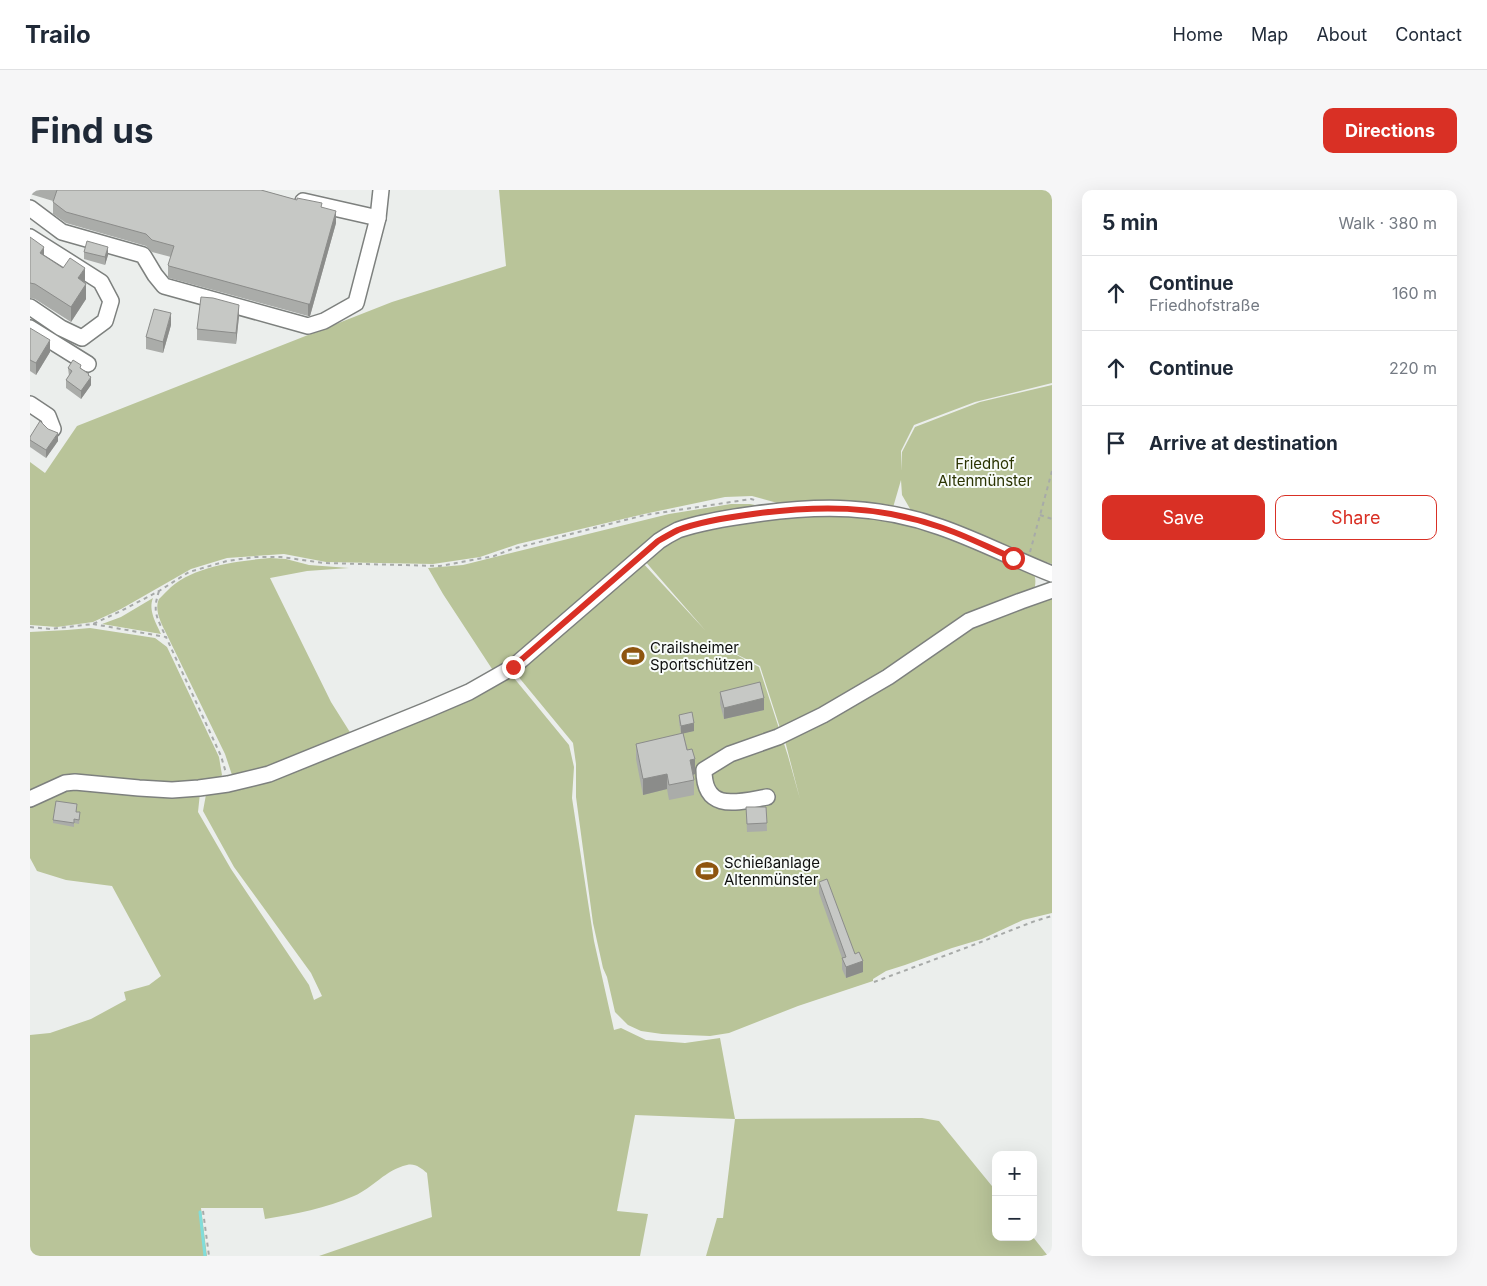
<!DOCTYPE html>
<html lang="en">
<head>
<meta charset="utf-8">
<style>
  body { margin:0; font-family:Inter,sans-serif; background:#f6f6f7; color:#1f2937 }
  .controls { position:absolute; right:15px; bottom:15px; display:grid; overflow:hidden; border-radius:10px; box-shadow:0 5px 20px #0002 }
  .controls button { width:45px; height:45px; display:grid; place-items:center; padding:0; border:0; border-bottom:1px solid #e0e1e3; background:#fff; color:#1f2937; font:25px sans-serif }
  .stop { position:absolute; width:15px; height:15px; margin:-11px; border:4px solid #d93025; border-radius:50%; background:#fff }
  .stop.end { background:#d93025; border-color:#fff; box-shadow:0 1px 5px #0008 }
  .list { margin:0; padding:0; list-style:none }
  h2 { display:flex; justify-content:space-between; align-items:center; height:65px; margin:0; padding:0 20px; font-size:21px }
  h2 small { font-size:16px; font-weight:400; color:#747a83 }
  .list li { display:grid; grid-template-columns:32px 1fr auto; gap:15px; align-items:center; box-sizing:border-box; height:75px; padding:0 20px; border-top:1px solid #e0e1e3 }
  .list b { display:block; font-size:19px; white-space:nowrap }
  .list p { margin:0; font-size:16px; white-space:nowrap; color:#747a83 }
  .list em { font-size:16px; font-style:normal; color:#747a83 }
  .actions { display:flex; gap:10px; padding:15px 20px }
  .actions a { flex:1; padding:11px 0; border:1px solid #d93025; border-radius:10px; text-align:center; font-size:18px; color:#d93025 }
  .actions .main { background:#d93025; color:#fff }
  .icon { flex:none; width:28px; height:28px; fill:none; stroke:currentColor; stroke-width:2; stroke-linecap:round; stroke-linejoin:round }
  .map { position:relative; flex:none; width:1022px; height:1066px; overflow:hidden; border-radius:10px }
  header { display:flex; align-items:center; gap:30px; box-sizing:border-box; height:70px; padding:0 25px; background:#fff; border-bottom:1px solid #e0e1e3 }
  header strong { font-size:24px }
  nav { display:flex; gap:28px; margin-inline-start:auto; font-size:18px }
  .intro { display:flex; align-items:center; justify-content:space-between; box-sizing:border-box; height:120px; padding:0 30px }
  h1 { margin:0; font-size:35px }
  .button { padding:12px 22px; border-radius:10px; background:#d93025; color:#fff; font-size:18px; font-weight:700 }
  main { display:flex; gap:30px; padding:0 30px }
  aside { flex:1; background:#fff; border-radius:10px; box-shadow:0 5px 20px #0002 }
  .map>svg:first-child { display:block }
  .green { fill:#b9c499 }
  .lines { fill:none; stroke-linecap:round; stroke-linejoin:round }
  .stream { stroke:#81dddb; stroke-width:3 }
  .minor-casing { stroke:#7d807e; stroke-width:18 }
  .path { stroke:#a7aaa8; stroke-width:2; stroke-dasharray:4 4; stroke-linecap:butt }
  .minor { stroke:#fff; stroke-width:15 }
  .wall { fill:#aaaca9 }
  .shaded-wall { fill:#8b8c8a }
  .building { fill:#c6c8c5; stroke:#8b8c8a }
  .route { stroke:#d93025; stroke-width:6 }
  .labels { text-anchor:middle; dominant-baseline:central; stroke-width:4; stroke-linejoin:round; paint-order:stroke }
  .park-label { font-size:15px; fill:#2b3402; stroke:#f8fcf9 }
  .poi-label { font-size:15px; fill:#0e0f0e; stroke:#f8fcf9; text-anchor:start }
</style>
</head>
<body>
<header>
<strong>Trailo</strong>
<nav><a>Home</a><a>Map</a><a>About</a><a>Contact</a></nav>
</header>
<div class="intro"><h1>Find us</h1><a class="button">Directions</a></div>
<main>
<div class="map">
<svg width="1022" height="1066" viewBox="0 0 1022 1066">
  <rect width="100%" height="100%" fill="#ebeeec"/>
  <!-- green -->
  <g class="green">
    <polygon points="469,0 1018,0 1022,1 1022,193 945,212 884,235 871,261 872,281 872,262 885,237 950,212 1022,195 1022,374 886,329 872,305 871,290 862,321 762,317 722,306 695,307 614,324 488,354 450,367 403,374 296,372 254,364 197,368 161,379 91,419 63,432 27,437 0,435 0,272 15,283 47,236 362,112 476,76"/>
    <polygon points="701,314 720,314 741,318 643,340 466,485 413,404 398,378 433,375 639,324"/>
    <path d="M798,321c12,0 24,-1 35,0 22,4 160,49 170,62 4,5 2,13 1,19 -22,11 -46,15 -68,25 -20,9 -37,29 -54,42 -41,28 -86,49 -131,72l-21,-65 -40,-20 39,21 29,89 12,43 -16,-62 103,-54 38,-26 33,-26 22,-12 26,-9 29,-12h11l6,-2v317l-29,7 -41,19 -30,9 -47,17 -19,6 -13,8v2l-75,25 -69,27 -19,3 -48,-2 -21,-3 -13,-6 -13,-13 -8,-35 -4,-9 -10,-45 -17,-126v-33l-3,-21 -61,-74 129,-108 64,69 -61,-70c11,-9 21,-19 34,-25 6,-4 14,-5 21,-7 42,-13 86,-15 129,-17z"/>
    <path d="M240,368l16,1 23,6 40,3 -42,3 -37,7 61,124 22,35 -80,33 -40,8 -8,-24 -59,-121c-5,-10 -12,-23 -7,-34 2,-2 6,-6 8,-8 23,-25 71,-30 103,-33z"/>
    <path d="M123,408c-5,12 3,25 8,36l-59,-10 19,-7z"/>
    <polygon points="60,438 125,448 137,457 189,567 192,585 187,591 176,593 84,593 0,606 0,442 37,440"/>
    <path d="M479,482l60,73 5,22 -2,31 22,143 20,89 7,-2 25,12 39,3 35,-5 15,81 187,-1 17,3 57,70v46h37l15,19h-342l11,-38h6l12,-99 -100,-4 -18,96 31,3 -8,42h-321l113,-39 -5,-44c-6,-5 -12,-10 -20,-8 -22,5 -34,23 -53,31 -28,12 -58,18 -89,23l-2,-11h-62l6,48h-177v-221l20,-2 41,-14 35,-19 -2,-8 25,-7 12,-9 -49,-90 -46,-6 -29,-9 -7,-13v-57l46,-17 124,9 -2,19 33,57 78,116 5,15 8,-4 -11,-23 -77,-106 -31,-56 4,-22 22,-4 272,-107 6,2z"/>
  </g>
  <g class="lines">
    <!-- stream -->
    <polyline class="stream" points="170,1022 175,1066"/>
    <defs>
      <g id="minor">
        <polyline points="273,11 348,28 351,0"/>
        <polyline points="0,18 32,42 113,65 125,85 134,96 278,136 294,131 326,113 348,28"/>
        <polyline points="0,47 71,92 81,111 75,131 52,148 31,138 0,117"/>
        <polyline points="0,138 58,174"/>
        <polyline points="0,214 18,226 23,239"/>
        <path d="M737,607c-29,5 -63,16 -63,-27l26,-16 48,-17 45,-22 65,-38 81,-56 52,-20 31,-11"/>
        <path d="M0,609l35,-16 10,-1 64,6 33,2 27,-2 29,-4 41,-10 158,-64 42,-18 44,-25 146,-126c6,-4 13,-8 19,-11 23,-8 55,-13 78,-16 65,-9 122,-9 184,13 38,13 74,32 112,47"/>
      </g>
    </defs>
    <!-- minor casing -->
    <use href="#minor" class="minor-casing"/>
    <!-- path -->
    <g class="path">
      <polyline points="1010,325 1022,329"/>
      <polyline points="1000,362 1022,281"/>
      <path d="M129,401c-7,21 -2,27 7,46"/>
      <polyline points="63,434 136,447 191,566 196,583"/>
      <polyline points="0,437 20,439 63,434 91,421 129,401 159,382 197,371 225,367 251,367 294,373 410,376 464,366 482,359 615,325 721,309 728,311"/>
      <polyline points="844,792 938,757 1005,731 1022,726"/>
      <polyline points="173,1021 179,1066"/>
    </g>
    <!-- minor -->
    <use href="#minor" class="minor"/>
  </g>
  <!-- wall -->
  <g class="wall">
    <polygon points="0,0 231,0 292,17 306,33 280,126 278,126 139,88 138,87 138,75 141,67 122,62 116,56 36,33 23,24 23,11 0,4"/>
    <polygon points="0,47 14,66 55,93 56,109 41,132 5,109 0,108"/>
    <polygon points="54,62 78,65 75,75 54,69"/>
    <polygon points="209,126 206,154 167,150 167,139"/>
    <polygon points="141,135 133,163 116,159 116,147"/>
    <polygon points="0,138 20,162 6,185 0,181"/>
    <polygon points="38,178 51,179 59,186 61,195 51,209 36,198 36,190 39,186"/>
    <polygon points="0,247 28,251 16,268 0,257"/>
    <polygon points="690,502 734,520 694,529 690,514"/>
    <polygon points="649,525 664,541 653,543 665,584 663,585 664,590 664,605 639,610 637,599 613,605 606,569 606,554 651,544 649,532"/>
    <polygon points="716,617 736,617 737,641 717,642"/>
    <polygon points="47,618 46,622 50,626 49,634 44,633 44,637 23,633 23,630"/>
    <polygon points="789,692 825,764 833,782 816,788 812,779 812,768 789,703"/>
  </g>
  <!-- shaded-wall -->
  <g class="shaded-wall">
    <polygon points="306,21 306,33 280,126 278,126 278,114"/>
    <polygon points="14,57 14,72 10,63"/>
    <polygon points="78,57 78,65 75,75 75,67"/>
    <polygon points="55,78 55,93 48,88"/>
    <polygon points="56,94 56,109 41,132 41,117"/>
    <polygon points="209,115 209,126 206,154 206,143"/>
    <polygon points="141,123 141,135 133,163 133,152"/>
    <polygon points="20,150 20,162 6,185 6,173"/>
    <polygon points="59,184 59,190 61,187 61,195 51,209 51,201"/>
    <polygon points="28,243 28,251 16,268 16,260"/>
    <polygon points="734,508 734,520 694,529 694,518"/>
    <polygon points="664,533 664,541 651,544 651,536"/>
    <polygon points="665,569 665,584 660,586 660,570"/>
    <polygon points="637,584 637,599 613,605 613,589"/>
    <polygon points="833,771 833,782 816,788 816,777"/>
  </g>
  <!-- building -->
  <g class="building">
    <polygon points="27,0 231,0 267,10 267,8 292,13 291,17 306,21 280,114 278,114 139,76 138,75 144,56 122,50 116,44 36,22 23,12"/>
    <polygon points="0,47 14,57 10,63 33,78 40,68 55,78 48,88 56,94 41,117 5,94 0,93"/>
    <polygon points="57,51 78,57 75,67 54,62"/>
    <polygon points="171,107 183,108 209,115 206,143 167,139"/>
    <polygon points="124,119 141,123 133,152 116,147"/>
    <polygon points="0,138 20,150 6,173 0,170"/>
    <polygon points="43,170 51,175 50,178 59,184 58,185 61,187 51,201 36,190 42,181 38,178"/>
    <polygon points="10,231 18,239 28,243 16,260 0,250 0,247"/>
    <polygon points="730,492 734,508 694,518 690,502"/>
    <polygon points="662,522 664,533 651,536 649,525"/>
    <polygon points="653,543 657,560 662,559 665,569 660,570 664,590 639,595 637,584 613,589 606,554"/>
    <polygon points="26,611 47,614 46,622 50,622 49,630 44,629 44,633 23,630"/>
    <polygon points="716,617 736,617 737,633 717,634"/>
    <polygon points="797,689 825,764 829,762 833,771 816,777 812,768 816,767 789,692"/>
  </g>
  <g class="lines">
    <!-- route -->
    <path class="route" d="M483,477l145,-126c7,-4 14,-8 20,-11 21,-8 52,-13 75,-16 66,-9 123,-9 187,13 25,8 49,21 73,31"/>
  </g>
  <!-- icons -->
  <defs>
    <symbol id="stadium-bare" viewBox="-9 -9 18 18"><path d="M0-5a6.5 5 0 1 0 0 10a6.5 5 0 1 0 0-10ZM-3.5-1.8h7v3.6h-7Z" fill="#8e550f" stroke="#f8fcf9" stroke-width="2.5" paint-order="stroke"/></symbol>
  </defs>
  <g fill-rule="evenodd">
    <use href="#stadium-bare" x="587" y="450" width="32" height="32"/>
    <use href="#stadium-bare" x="661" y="665" width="32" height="32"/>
  </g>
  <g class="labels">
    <!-- park labels -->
    <g class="park-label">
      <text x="955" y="273">Friedhof<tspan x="955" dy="17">Altenmünster</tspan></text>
    </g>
    <!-- poi labels -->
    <g class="poi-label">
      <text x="620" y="457">Crailsheimer<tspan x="620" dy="17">Sportschützen</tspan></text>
      <text x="694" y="672">Schießanlage<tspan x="694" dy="17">Altenmünster</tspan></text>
    </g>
  </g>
</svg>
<div class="controls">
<button>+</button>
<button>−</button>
</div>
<div class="stop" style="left:983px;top:368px"></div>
<div class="stop end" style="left:483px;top:477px"></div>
</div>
<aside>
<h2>5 min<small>Walk · 380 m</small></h2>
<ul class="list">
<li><svg class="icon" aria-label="ahead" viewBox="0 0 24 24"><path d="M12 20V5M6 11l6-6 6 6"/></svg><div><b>Continue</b><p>Friedhofstraße</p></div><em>160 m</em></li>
<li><svg class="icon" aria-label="ahead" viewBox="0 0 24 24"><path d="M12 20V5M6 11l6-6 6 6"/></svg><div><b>Continue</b></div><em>220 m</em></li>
<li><svg class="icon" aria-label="arrive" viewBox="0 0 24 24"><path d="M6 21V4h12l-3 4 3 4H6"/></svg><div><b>Arrive at destination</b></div></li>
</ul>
<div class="actions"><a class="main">Save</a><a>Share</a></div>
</aside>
</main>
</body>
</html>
